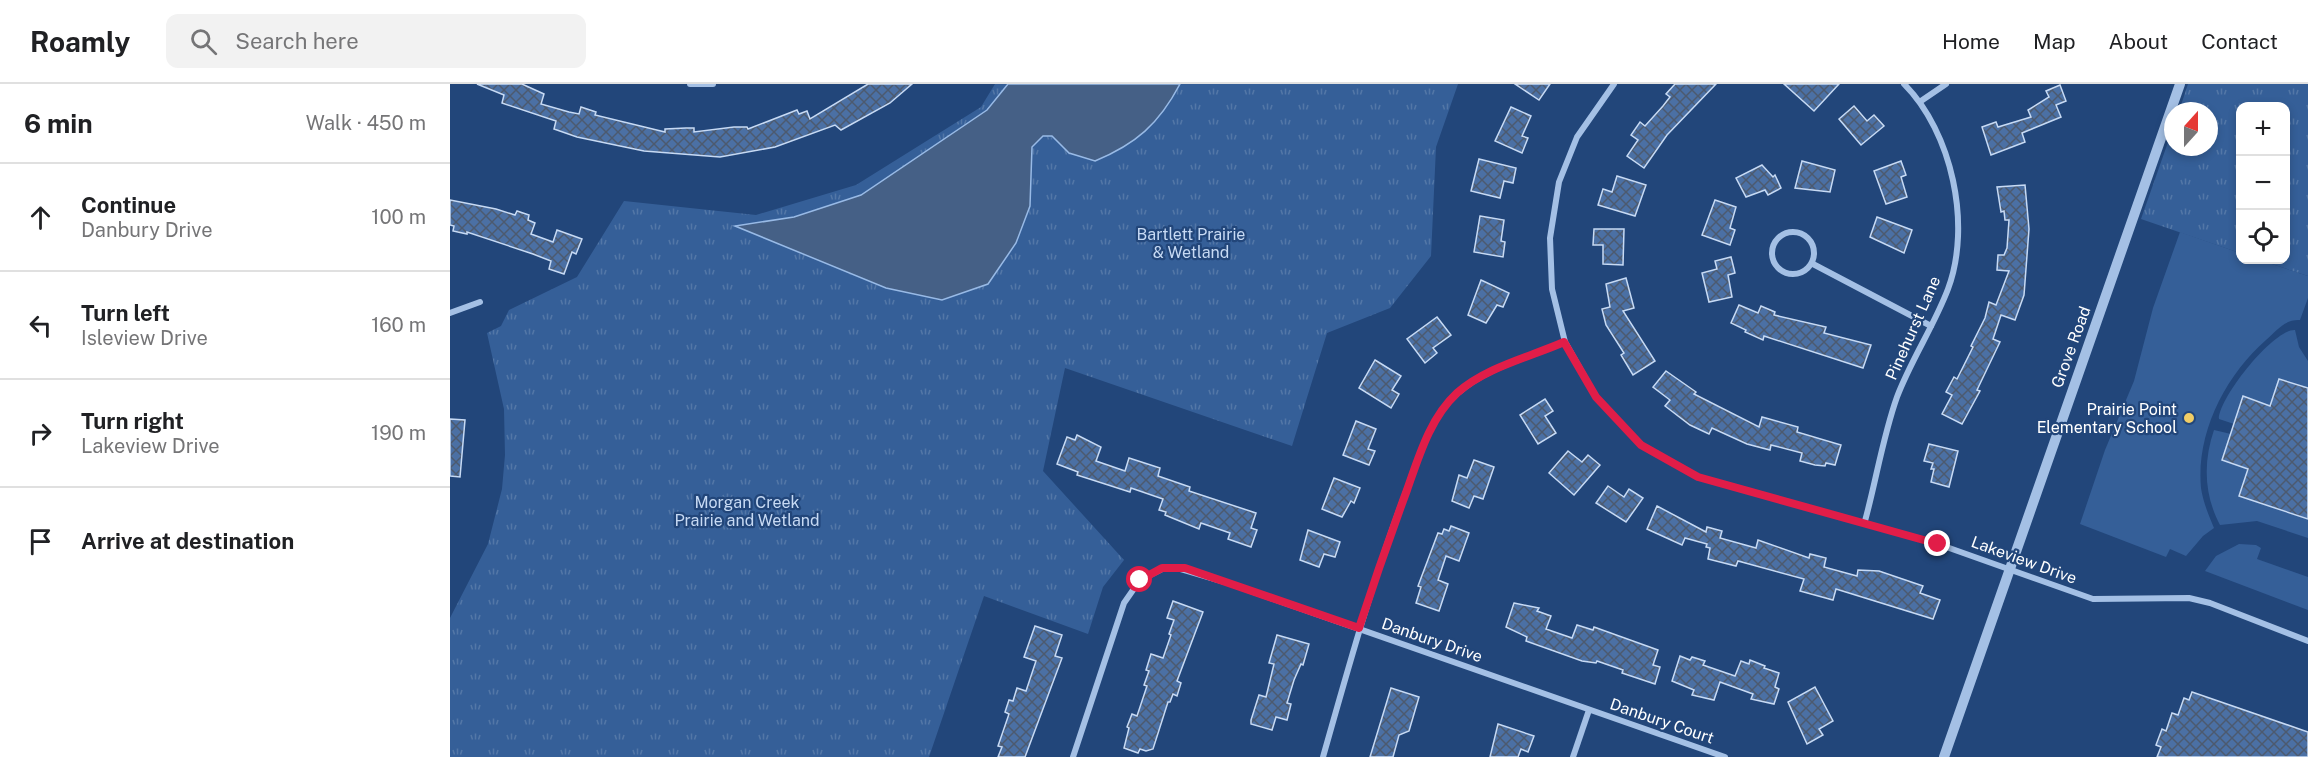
<!DOCTYPE html>
<html lang="en">
<head>
<meta charset="utf-8">
<style>
  body { margin:0; font-family:"Public Sans",sans-serif; background:#f2f2f2; color:#202124 }
  .controls { position:absolute; right:18px; top:18px; display:grid; overflow:hidden; border-radius:12px; box-shadow:0 3px 9px #0003 }
  .controls button { width:54px; height:54px; display:grid; place-items:center; padding:0; border:0; border-bottom:2px solid #e0e0e0; background:#fff; color:#202124; font:30px sans-serif }
  .compass { position:absolute; left:1714px; top:18px; width:54px; height:54px; border-radius:50%; background:#fff; box-shadow:0 3px 9px #0003; rotate:21deg }
  .stop { position:absolute; width:18px; height:18px; margin:-14px; border:4px solid #e11d48; border-radius:50%; background:#fff }
  .stop.end { background:#e11d48; border-color:#fff; box-shadow:0 2px 6px #0008 }
  .list { margin:0; padding:0; list-style:none }
  h2 { display:flex; justify-content:space-between; align-items:center; height:78px; margin:0; padding:0 24px; font-size:26px }
  h2 small { font-size:20px; font-weight:400; color:#757577 }
  .list li { display:grid; grid-template-columns:39px 1fr auto; gap:18px; align-items:center; box-sizing:border-box; height:108px; padding:0 24px; border-top:2px solid #e0e0e0 }
  .list b { display:block; font-size:22px; white-space:nowrap }
  .list p { margin:0; font-size:20px; white-space:nowrap; color:#757577 }
  .list em { font-size:20px; font-style:normal; color:#757577 }
  .icon { flex:none; width:33px; height:33px; fill:none; stroke:currentColor; stroke-width:2; stroke-linecap:round; stroke-linejoin:round }
  .map { position:relative; flex:none; width:1858px; height:673px; overflow:hidden }
  header { display:flex; align-items:center; gap:36px; box-sizing:border-box; height:84px; padding:0 30px; background:#fff; border-bottom:2px solid #e0e0e0 }
  header strong { font-size:28px }
  nav { display:flex; gap:33px; margin-inline-start:auto; font-size:21px }
  .search { width:420px; height:54px; background:#f2f2f2; display:flex; align-items:center; gap:15px; box-sizing:border-box; padding:0 21px; border-radius:12px; color:#757577; font-size:22px }
  main { display:flex }
  aside { flex:1; background:#fff }
  .map>svg:first-child { display:block }
  .grass { fill:#355f98 }
  .park { fill:url(#park-tufts) }
  .water { fill:#456086; stroke:#98bae6; stroke-width:1.5 }
  .building { fill:url(#building-cross-hatch); stroke:#c7daf4; stroke-width:1.5 }
  .lines { fill:none; stroke-linecap:round; stroke-linejoin:round }
  .minor { stroke:#a4c0e5; stroke-width:6 }
  .tertiary { stroke:#a4c0e5; stroke-width:10 }
  .route { stroke:#e11d48; stroke-width:8 }
  .poi-dot { fill:#f1cd66; stroke:#22467a; stroke-width:2 }
  .labels { text-anchor:middle; dominant-baseline:central; stroke-width:4.5; stroke-linejoin:round; paint-order:stroke }
  .park-label { font-size:16px; fill:#c7daf4; stroke:#22467a }
  .street-label { font-size:16px; fill:#fff; stroke:#22467a }
  .poi-label { font-size:16px; fill:#fff; stroke:#22467a; text-anchor:end }
</style>
</head>
<body>
<header>
<strong>Roamly</strong>
<div class="search"><svg class="icon" aria-label="search" viewBox="0 0 24 24"><circle cx="10" cy="10" r="6"/><path d="M15 15l6 6"/></svg>Search here</div>
<nav><a>Home</a><a>Map</a><a>About</a><a>Contact</a></nav>
</header>
<main>
<aside>
<h2>6 min<small>Walk · 450 m</small></h2>
<ul class="list">
<li><svg class="icon" aria-label="ahead" viewBox="0 0 24 24"><path d="M12 20V5M6 11l6-6 6 6"/></svg><div><b>Continue</b><p>Danbury Drive</p></div><em>100 m</em></li>
<li><svg class="icon" aria-label="left" viewBox="0 0 24 24"><path d="M17 20v-9H6M10 6l-5 5 5 5"/></svg><div><b>Turn left</b><p>Isleview Drive</p></div><em>160 m</em></li>
<li><svg class="icon" aria-label="right" viewBox="0 0 24 24"><path d="M7 20v-9h11M14 6l5 5-5 5"/></svg><div><b>Turn right</b><p>Lakeview Drive</p></div><em>190 m</em></li>
<li><svg class="icon" aria-label="arrive" viewBox="0 0 24 24"><path d="M6 21V4h12l-3 4 3 4H6"/></svg><div><b>Arrive at destination</b></div></li>
</ul>
</aside>
<div class="map">
<svg width="1858" height="673" viewBox="0 0 1858 673">
  <defs>
    <pattern id="park-tufts" width="24" height="20" patternUnits="userSpaceOnUse" patternTransform="scale(1.5)"><rect width="24" height="20" fill="#355f98"/><path d="M3 7l-1-3M5 7V3M7 7l1-3M15 17l-1-3M17 17v-4M19 17l1-3" fill="none" stroke="#5377a7"/></pattern>
    <pattern id="building-cross-hatch" width="8" height="8" patternUnits="userSpaceOnUse" patternTransform="scale(1.5)"><rect width="8" height="8" fill="#4b70a4"/><path d="M0 0l8 8M0 8l8-8" fill="none" stroke="#4c5a6f"/></pattern>
  </defs>
  <rect width="100%" height="100%" fill="#22467a"/>
  <!-- grass -->
  <g class="grass">
    <path d="M1730,148l60,21v7h20l48,16v22l-8,22c-15,-1 -24,11 -34,20 -41,36 -70,93 -65,148 2,14 8,28 13,40l-11,8 -17,20 -16,-7 -4,8 -86,-33 25,-74 29,-69 19,-73z"/>
    <path d="M1845,246l4,17 9,14v27l-29,-9 -9,27 -26,-9 -10,27 -15,-5c0,-21 54,-90 76,-89z"/>
    <path d="M1764,346l17,4 17,35 -8,27 68,23v19l-51,-17 -37,4c-16,-30 -17,-63 -6,-95z"/>
    <polygon points="1789,460 1806,461 1811,464 1807,475 1858,493 1858,526 1755,487 1766,472"/>
  </g>
  <!-- park -->
  <g class="park">
    <polygon points="545,0 1008,0 986,63 981,172 940,224 877,249 842,362 615,284 593,387 674,476 653,503 638,550 534,512 479,673 0,673 0,534 38,460 52,405 55,371 54,325 37,249 51,242 59,226 127,193 174,117 306,131 406,101 531,23"/>
    <polygon points="1738,0 1858,0 1858,192 1810,176 1836,176 1836,22 1790,22 1790,169 1691,135 1723,44 1723,63 1759,63 1759,27 1729,27"/>
  </g>
  <!-- water -->
  <path class="water" d="M558,0h172c-21,40 -44,60 -85,77l-26,-8 -17,-17h-9l-11,11 -2,59 -14,37 -28,41 -46,16 -56,-12 -151,-62 59,-9 67,-22 126,-85z"/>
  <!-- building -->
  <g class="building">
    <polygon points="27,0 72,0 94,10 91,20 119,28 129,30 131,23 146,28 145,31 215,48 215,45 236,44 244,44 244,48 284,43 297,43 298,45 347,26 349,30 357,27 360,35 418,0 462,0 440,19 391,46 385,41 325,63 270,73 194,67 127,53 104,45 106,37 52,19 54,11"/>
    <polygon points="1065,0 1100,0 1089,16"/>
    <polygon points="1225,0 1266,0 1217,51 1194,84 1177,72 1188,56 1181,51 1190,38 1195,42 1213,22 1220,13 1216,10"/>
    <polygon points="1334,0 1389,0 1364,27"/>
    <polygon points="1610,1 1616,17 1606,21 1611,33 1572,49 1575,58 1541,71 1532,43 1546,38 1548,43 1581,33 1578,26 1599,13 1596,7"/>
    <polygon points="1404,22 1417,37 1424,31 1434,42 1411,61 1389,35"/>
    <polygon points="1061,23 1081,32 1072,52 1078,54 1072,69 1045,57"/>
    <polygon points="1029,75 1066,84 1063,99 1054,97 1050,114 1021,107"/>
    <polygon points="1352,77 1385,86 1380,108 1345,104"/>
    <polygon points="1451,77 1456,91 1451,93 1457,113 1436,120 1424,87"/>
    <polygon points="1312,81 1323,93 1325,91 1331,104 1318,111 1315,106 1296,113 1286,94"/>
    <polygon points="1167,92 1196,101 1185,132 1148,121 1153,105 1162,108"/>
    <polygon points="1575,101 1579,145 1574,211 1565,236 1551,231 1543,255 1550,258 1527,306 1530,307 1512,340 1492,330 1502,311 1496,308 1504,293 1507,295 1523,263 1521,262 1535,234 1539,218 1546,221 1559,187 1547,186 1548,171 1554,171 1557,164 1559,136 1555,136 1554,127 1551,128 1547,103"/>
    <polygon points="0,116 46,125 65,131 67,127 79,131 78,136 85,139 81,150 103,158 107,146 132,155 126,170 122,168 114,190 99,185 101,177 83,170 17,148 17,150 3,147 4,142 0,141"/>
    <polygon points="1265,116 1286,123 1280,144 1285,146 1280,161 1252,151"/>
    <polygon points="1030,132 1054,136 1051,157 1055,158 1053,173 1024,168"/>
    <polygon points="1427,133 1462,146 1454,169 1420,153"/>
    <polygon points="1144,145 1174,145 1173,181 1153,180 1153,161 1143,161"/>
    <polygon points="1281,173 1285,189 1278,191 1282,213 1259,218 1252,189 1267,185 1265,177"/>
    <polygon points="1176,194 1184,224 1173,227 1205,277 1183,291 1171,271 1174,269 1156,241 1152,225 1160,223 1156,200"/>
    <polygon points="1031,196 1059,209 1053,223 1047,221 1036,239 1018,231"/>
    <polygon points="1289,221 1308,229 1311,222 1325,228 1324,231 1376,243 1374,249 1421,261 1413,284 1314,252 1313,256 1295,248 1296,246 1281,239"/>
    <polygon points="987,233 1001,251 983,264 987,269 975,279 957,255"/>
    <polygon points="925,276 951,292 942,306 949,310 941,324 909,304"/>
    <polygon points="1216,287 1246,308 1244,310 1309,343 1312,333 1348,343 1347,348 1391,361 1385,381 1376,379 1375,382 1365,381 1350,377 1352,369 1321,361 1320,366 1297,360 1262,344 1259,350 1240,341 1215,322 1220,316 1203,303"/>
    <polygon points="1829,295 1858,304 1858,435 1789,412 1798,385 1772,376 1793,312 1820,322"/>
    <polygon points="1095,315 1103,327 1095,332 1106,349 1088,360 1070,331"/>
    <polygon points="0,335 15,336 10,393 0,392"/>
    <polygon points="906,337 926,345 918,365 925,367 919,381 893,371"/>
    <polygon points="627,351 651,363 646,377 675,387 679,374 710,384 708,392 740,403 739,407 806,429 801,444 807,446 801,463 778,455 780,449 751,439 749,445 715,431 716,428 709,426 713,415 681,404 680,408 627,391 628,388 607,380 617,353 625,356"/>
    <polygon points="1479,360 1508,367 1499,403 1481,398 1484,385 1481,385 1483,379 1474,377"/>
    <polygon points="1118,367 1132,378 1138,371 1150,381 1124,411 1099,389"/>
    <polygon points="1024,376 1044,383 1033,415 1024,412 1019,424 1002,417 1009,391 1017,394"/>
    <polygon points="884,394 910,404 904,419 901,417 892,433 872,425"/>
    <polygon points="1158,402 1174,413 1179,405 1193,414 1176,438 1146,419"/>
    <polygon points="1207,422 1256,448 1257,443 1272,447 1270,454 1306,464 1308,456 1359,474 1360,470 1376,474 1374,483 1407,492 1408,486 1429,487 1473,502 1470,509 1490,516 1483,535 1386,505 1383,516 1350,507 1354,495 1288,477 1286,482 1258,475 1260,464 1256,463 1257,460 1235,454 1232,461 1197,445"/>
    <polygon points="1001,442 1019,449 1009,477 996,472 988,496 998,500 989,527 966,519 971,503 968,502 988,449 992,450 994,445 999,447"/>
    <polygon points="858,446 890,458 885,473 874,470 869,483 850,476"/>
    <polygon points="723,517 753,528 727,597 731,599 727,612 723,610 720,618 718,618 703,665 696,667 690,665 688,669 674,664 679,644 677,643 682,630 687,632 697,602 694,601 699,587 696,586 701,570 713,574 721,551 719,550 724,536 717,534"/>
    <polygon points="1064,519 1089,524 1087,527 1101,532 1096,545 1122,554 1127,541 1143,546 1144,543 1208,566 1203,581 1210,583 1205,600 1172,589 1173,586 1147,577 1146,579 1132,577 1076,557 1077,553 1056,543"/>
    <polygon points="585,542 612,551 605,572 612,574 575,673 548,673 552,663 548,662 559,630 555,628 559,616 563,617 567,604 576,607 586,577 574,573"/>
    <polygon points="827,551 859,560 853,581 851,580 844,596 837,619 841,620 837,636 826,633 822,646 801,640 801,636 809,611 816,613 824,580 819,579"/>
    <polygon points="1230,572 1240,576 1242,573 1255,577 1253,581 1285,592 1291,577 1299,580 1300,576 1315,582 1314,584 1329,589 1325,603 1329,605 1324,620 1301,615 1303,610 1270,598 1264,616 1242,611 1244,606 1222,597"/>
    <polygon points="1365,603 1383,637 1369,645 1373,651 1357,660 1338,618"/>
    <polygon points="941,604 969,613 959,647 949,651 943,673 920,673"/>
    <polygon points="1742,608 1858,648 1858,673 1707,673 1711,663 1706,661 1712,645 1716,647 1722,629 1728,631 1734,614 1739,616"/>
    <polygon points="1048,640 1084,652 1078,668 1071,665 1068,673 1040,673"/>
  </g>
  <g class="lines">
    <!-- minor -->
    <g class="minor">
      <polyline points="240,0 263,0"/>
      <polyline points="1164,0 1127,53 1109,98 1100,154 1102,205 1115,258 1146,313 1191,361 1248,393 1488,460 1643,515 1739,514 1760,519 1858,557"/>
      <polyline points="1471,17 1496,0"/>
      <circle cx="1343" cy="169" r="21"/>
      <polyline points="1363,180 1481,242"/>
      <polyline points="0,229 30,218"/>
      <path d="M1415,437c11,-40 18,-85 32,-124 14,-37 37,-71 51,-108 24,-64 4,-157 -44,-205"/>
      <polyline points="623,673 674,519 690,496 712,485 724,483 775,498 1275,673"/>
      <path d="M873,673c25,-88 49,-175 81,-260 14,-36 24,-79 54,-104 29,-26 72,-36 107,-51"/>
      <polyline points="1123,673 1139,626"/>
    </g>
    <!-- tertiary -->
    <polyline class="tertiary" points="1494,673 1730,0"/>
  </g>
  <g class="lines">
    <!-- route -->
    <path class="route" d="M690,496l22,-12h23l174,60c15,-46 31,-92 48,-138 12,-34 23,-72 50,-97 29,-26 73,-36 107,-51l32,55 45,48 57,32 240,67"/>
  </g>
  <!-- markers -->
  <circle class="poi-dot" cx="1739" cy="334" r="6"/>
  <g class="labels">
    <!-- park labels -->
    <g class="park-label">
      <text x="741" y="150">Bartlett Prairie<tspan x="741" dy="18">&amp; Wetland</tspan></text>
      <text x="297" y="418">Morgan Creek<tspan x="297" dy="18">Prairie and Wetland</tspan></text>
    </g>
    <!-- street labels -->
    <g class="street-label">
      <text transform="translate(1463 244) rotate(-66)">Pinehurst Lane</text>
      <text transform="translate(1621 263) rotate(-70)">Grove Road</text>
      <text transform="translate(1574 476) rotate(20)">Lakeview Drive</text>
      <text transform="translate(982 556) rotate(19)">Danbury Drive</text>
      <text transform="translate(1212 637) rotate(19)">Danbury Court</text>
    </g>
    <!-- poi labels -->
    <g class="poi-label">
      <text x="1727" y="325">Prairie Point<tspan x="1727" dy="18">Elementary School</tspan></text>
    </g>
  </g>
</svg>
<div class="controls">
<button>+</button>
<button>−</button>
<button><svg class="icon" aria-label="locate" viewBox="0 0 24 24"><circle cx="12" cy="12" r="6"/><path d="M12 2v4M12 18v4M2 12h4M18 12h4"/></svg></button>
</div>
<svg class="compass" viewBox="-18 -18 36 36"><path d="M0-13l5 13h-10z" fill="#e53935"/><path d="M0 13l5-13h-10z" fill="#757577"/></svg>
<div class="stop" style="left:690px;top:496px"></div>
<div class="stop end" style="left:1488px;top:460px"></div>
</div>
</main>
</body>
</html>
